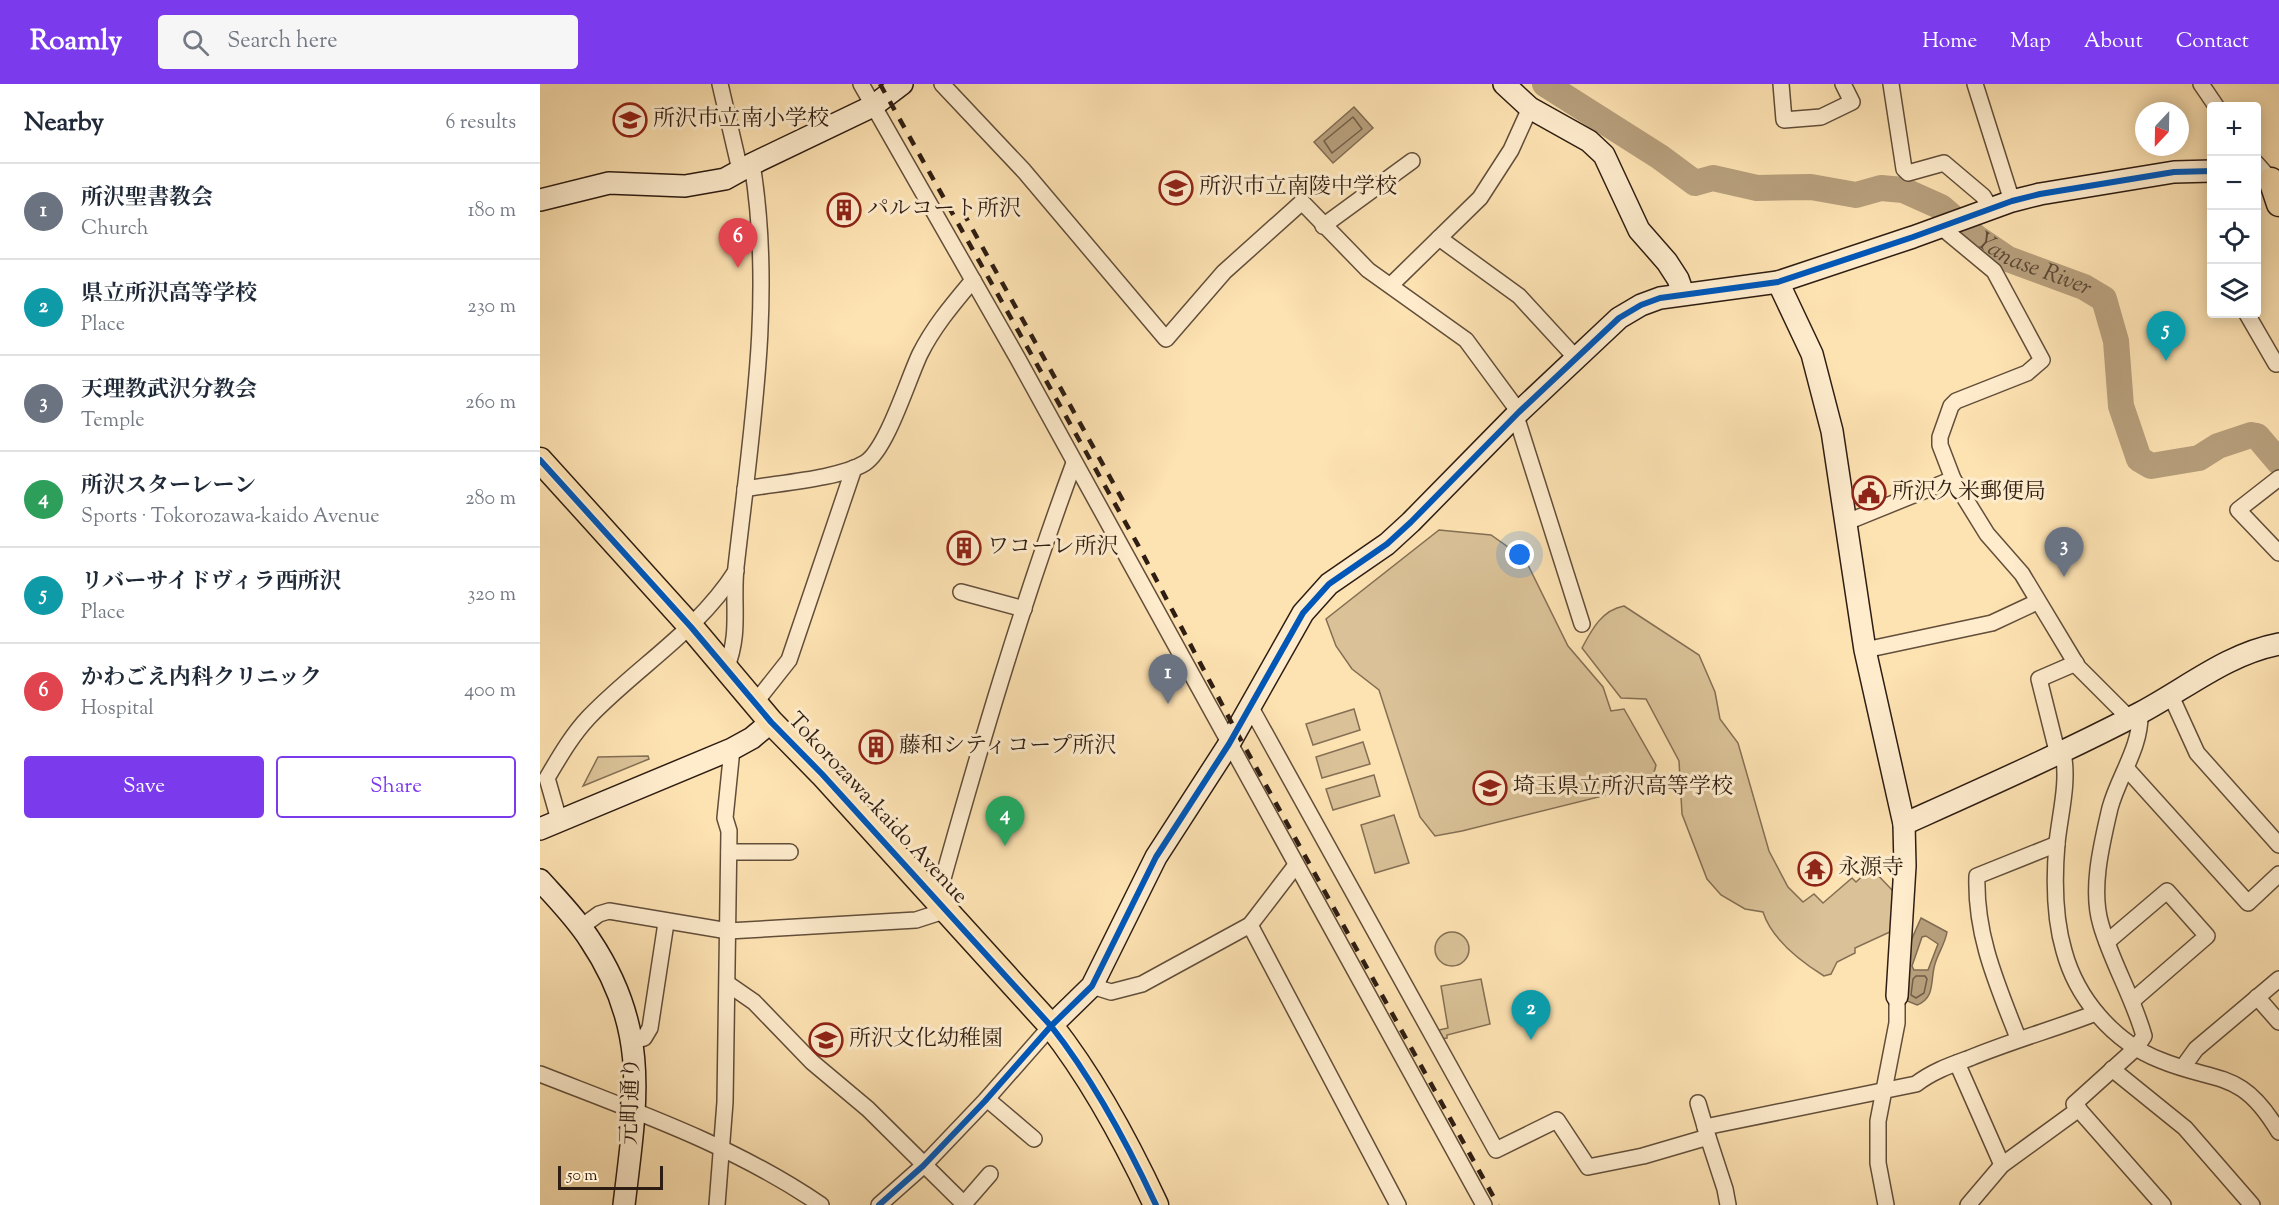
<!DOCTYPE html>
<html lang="en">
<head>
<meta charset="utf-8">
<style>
  body { margin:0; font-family:"Sorts Mill Goudy","Noto Serif JP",serif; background:#f6f6f7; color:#1f2937 }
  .controls { position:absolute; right:18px; top:18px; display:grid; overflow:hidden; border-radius:6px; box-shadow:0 3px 15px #0003 }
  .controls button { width:54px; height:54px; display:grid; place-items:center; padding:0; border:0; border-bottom:2px solid #e0e1e3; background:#fff; color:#1f2937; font:30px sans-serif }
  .compass { position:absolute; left:1595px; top:18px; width:54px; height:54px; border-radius:50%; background:#fff; box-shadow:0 3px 15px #0003; rotate:202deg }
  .scale { position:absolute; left:18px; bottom:15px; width:105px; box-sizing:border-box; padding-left:6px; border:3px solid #2e1d12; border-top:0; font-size:16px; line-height:21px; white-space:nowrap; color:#2e1d12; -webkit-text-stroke:4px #feeccd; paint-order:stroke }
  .you { position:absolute; left:980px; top:471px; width:21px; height:21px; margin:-15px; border:4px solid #fff; border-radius:50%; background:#1a73e8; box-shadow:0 0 0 9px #1a73e833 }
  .badge { display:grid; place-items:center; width:39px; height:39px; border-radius:50%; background:#7c3aed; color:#fff; font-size:20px; font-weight:700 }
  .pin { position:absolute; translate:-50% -50px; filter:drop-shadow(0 2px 3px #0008) }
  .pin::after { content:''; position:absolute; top:32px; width:21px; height:18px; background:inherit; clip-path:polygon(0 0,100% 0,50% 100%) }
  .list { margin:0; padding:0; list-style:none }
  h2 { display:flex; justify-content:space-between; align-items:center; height:78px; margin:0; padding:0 24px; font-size:26px }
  h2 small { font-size:20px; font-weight:400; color:#747a83 }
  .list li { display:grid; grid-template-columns:39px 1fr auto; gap:18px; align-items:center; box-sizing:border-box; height:96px; padding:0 24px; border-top:2px solid #e0e1e3 }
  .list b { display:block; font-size:22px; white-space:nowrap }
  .list p { margin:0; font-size:20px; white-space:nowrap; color:#747a83 }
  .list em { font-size:20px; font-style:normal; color:#747a83 }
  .actions { display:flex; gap:12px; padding:18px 24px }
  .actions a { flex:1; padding:14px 0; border:2px solid #7c3aed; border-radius:6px; text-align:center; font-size:21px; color:#7c3aed }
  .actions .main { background:#7c3aed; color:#fff }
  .icon { flex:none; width:33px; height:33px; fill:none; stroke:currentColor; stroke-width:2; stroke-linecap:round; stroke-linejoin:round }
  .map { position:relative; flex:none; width:1739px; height:1121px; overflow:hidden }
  header { display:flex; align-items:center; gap:36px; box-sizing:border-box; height:84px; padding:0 30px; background:#7c3aed; color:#fff }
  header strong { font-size:28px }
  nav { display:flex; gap:33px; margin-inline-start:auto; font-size:21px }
  .search { width:420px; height:54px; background:#f6f6f7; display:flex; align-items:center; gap:15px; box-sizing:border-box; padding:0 21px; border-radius:6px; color:#747a83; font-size:22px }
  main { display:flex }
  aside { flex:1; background:#fff }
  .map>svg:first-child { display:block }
  .green { fill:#dac197; stroke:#846f54; stroke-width:1.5 }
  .water { fill:#b79f7c; stroke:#806b52; stroke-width:1.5; fill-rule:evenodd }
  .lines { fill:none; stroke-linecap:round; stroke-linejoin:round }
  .shore { stroke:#725e47; stroke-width:1.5 }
  .river { stroke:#b79f7c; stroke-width:26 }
  .street-casing { stroke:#624e3a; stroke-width:18 }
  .secondary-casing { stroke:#2e1d12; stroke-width:24 }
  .primary-casing { stroke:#2e1d12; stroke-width:27 }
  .street { stroke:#feeccd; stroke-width:15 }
  .secondary { stroke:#feeccd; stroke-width:21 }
  .primary { stroke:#fde2b2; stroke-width:24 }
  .rail { stroke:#2e1d12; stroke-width:4.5; stroke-dasharray:10 10; stroke-linecap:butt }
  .cycleway-casing { stroke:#feeccd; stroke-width:10 }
  .cycleway { stroke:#0057b8; stroke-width:6 }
  .labels { text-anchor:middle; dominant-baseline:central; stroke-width:6; stroke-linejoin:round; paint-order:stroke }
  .poi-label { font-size:22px; fill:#2e1d12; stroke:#feeccd; text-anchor:start }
  .street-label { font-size:22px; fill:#2e1d12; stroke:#feeccd }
  .water-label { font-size:24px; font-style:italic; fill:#5e4a37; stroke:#feeccd }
</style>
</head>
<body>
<header>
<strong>Roamly</strong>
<div class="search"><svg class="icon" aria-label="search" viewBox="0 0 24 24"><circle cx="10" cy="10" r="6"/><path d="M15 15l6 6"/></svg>Search here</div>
<nav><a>Home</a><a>Map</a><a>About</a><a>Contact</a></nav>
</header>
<main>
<aside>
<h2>Nearby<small>6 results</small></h2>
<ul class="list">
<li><span class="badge" style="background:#6b7280">1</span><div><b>所沢聖書教会</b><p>Church</p></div><em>180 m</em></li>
<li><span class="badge" style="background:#0f9aa8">2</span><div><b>県立所沢高等学校</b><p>Place</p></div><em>230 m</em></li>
<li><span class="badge" style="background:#6b7280">3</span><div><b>天理教武沢分教会</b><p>Temple</p></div><em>260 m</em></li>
<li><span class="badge" style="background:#2e9e5b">4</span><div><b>所沢スターレーン</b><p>Sports · Tokorozawa-kaido Avenue</p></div><em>280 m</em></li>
<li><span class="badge" style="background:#0f9aa8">5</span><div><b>リバーサイドヴィラ西所沢</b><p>Place</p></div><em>320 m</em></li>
<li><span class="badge" style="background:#e0444e">6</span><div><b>かわごえ内科クリニック</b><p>Hospital</p></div><em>400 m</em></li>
</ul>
<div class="actions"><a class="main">Save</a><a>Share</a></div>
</aside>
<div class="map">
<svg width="1739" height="1121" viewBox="0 0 1739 1121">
  <rect width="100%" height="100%" fill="#fde2b2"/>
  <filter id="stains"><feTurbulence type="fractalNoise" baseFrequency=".00333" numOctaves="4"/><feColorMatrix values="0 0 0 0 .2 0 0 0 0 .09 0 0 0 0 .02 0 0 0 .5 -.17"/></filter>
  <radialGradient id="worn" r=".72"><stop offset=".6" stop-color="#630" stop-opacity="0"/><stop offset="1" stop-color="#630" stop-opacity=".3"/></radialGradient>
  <!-- green -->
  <g class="green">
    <polygon points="899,446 951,451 985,475 1028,562 1063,603 1071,627 1084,625 1116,681 1111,700 922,747 895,752 880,733 839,606 812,585 796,562 786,535"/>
    <path d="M1084,522l75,49 16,37 5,27 18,24 31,108 19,36 15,15 11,-8 9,9 29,-25 4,4 15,-14 23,24 -2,39 -37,17v5l-18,9 -6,12 -7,2c-24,-15 -52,-36 -61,-64l-18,-3 -24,-14 -14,-16 -25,-65 -3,-53 -33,-62 -25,-1 -39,-50c10,-19 20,-38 42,-42z"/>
    <polygon points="814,625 820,646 773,661 766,640"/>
    <polygon points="823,658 830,680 782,694 776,673"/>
    <polygon points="108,672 109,675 43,702 58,673"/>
    <polygon points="834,691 840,712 793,726 786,705"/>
    <polygon points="854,731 869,779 835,789 821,741"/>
    <circle cx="912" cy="865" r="17"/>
    <polygon points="941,895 950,940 907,951 907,954 901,955 895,947 908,944 901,902"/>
  </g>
  <!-- water -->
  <g class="water">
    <polygon points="814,23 833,44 793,79 774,58"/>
    <path d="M1381,834l26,14c-2,12 -9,21 -12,32 -5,15 1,34 -18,41l-12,-5 5,-57zM1386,852l12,8 -10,26h-14l-2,-4 10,-29z"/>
  </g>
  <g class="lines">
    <!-- shore -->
    <g class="shore">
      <polygon points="813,33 822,45 792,69 784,57"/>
      <polygon points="1376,892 1385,892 1387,895 1384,909 1376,914 1371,911 1373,895"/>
    </g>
    <!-- river -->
    <path class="river" id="s1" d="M1005,0l115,73 35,26 18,-5 44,10 54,-1 45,8 25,-7 22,2 38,17 36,31 31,21 76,28 20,12 12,42 5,65 18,53 12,7 48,-8 19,-12 33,-11 6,1 22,26"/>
    <defs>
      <g id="street">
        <polyline points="180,0 200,86"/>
        <polyline points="321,0 478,275 944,1121"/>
        <polyline points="402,0 484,87 626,255 684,188 762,118 828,186 926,256 979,328"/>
        <polyline points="1241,0 1244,36 1281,33 1312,18 1303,0"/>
        <polyline points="1351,0 1364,85 1368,89 1404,79 1443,112 1451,125"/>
        <polyline points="1435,0 1472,117"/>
        <polyline points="1661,0 1676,22"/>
        <polyline points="1716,79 1731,96"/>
        <polyline points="783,142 872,77"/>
        <polyline points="1401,143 1454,187 1502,276 1487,289 1416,317 1411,322 1400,353 1400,361 1413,395 1447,450 1482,490 1538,583 1589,634"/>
        <polyline points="899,154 979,212 1036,274"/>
        <polyline points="851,201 940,114 971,66 990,24"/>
        <polyline points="1707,230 1736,280 1739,278"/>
        <polyline points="976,332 1042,540"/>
        <polyline points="1739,394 1698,426 1739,469"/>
        <path d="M205,405c32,-6 94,-10 120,-26 22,-14 43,-84 55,-109 14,-28 33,-50 53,-74"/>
        <polyline points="1307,438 1413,395"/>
        <polyline points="421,508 484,525"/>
        <polyline points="1325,566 1452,539 1497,518"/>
        <path d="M186,585c15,-37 6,-64 10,-102 15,-134 38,-270 16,-403"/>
        <polyline points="1631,612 1657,669 1739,761"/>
        <polyline points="215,619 249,576 314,384"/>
        <polyline points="710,622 956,1066 1017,1036 1048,1083 1103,1072 1168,1053 1185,1105 1188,1121"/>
        <path d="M1600,629c1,35 -21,62 -30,95 -8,35 -20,81 -9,117 11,38 32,72 43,111l-8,12 -62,56 89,101"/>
        <path d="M1523,669c6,29 -3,61 -6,90 -3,35 -3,74 7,108 13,48 50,91 96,109 58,24 81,8 119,72"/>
        <polyline points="1518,671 1499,595 1536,579"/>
        <polyline points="1587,685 1708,819 1739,790"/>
        <path d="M19,736l-12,-42c13,-22 25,-43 42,-61 49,-51 108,-85 147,-146"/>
        <polyline points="189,768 250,768"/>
        <path d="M397,816c41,-147 84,-294 137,-437"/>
        <polyline points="710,841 858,1121"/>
        <polyline points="41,843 59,830 69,827 188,847 376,836 407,826"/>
        <polyline points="1567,858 1627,807 1667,852 1592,917"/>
        <polyline points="188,900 214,918 272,978 328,1025 425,1121"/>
        <polyline points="552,902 571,908 602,900 710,841 756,781"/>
        <polyline points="1717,913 1739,938"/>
        <path d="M1478,954c-21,-54 -43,-103 -41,-162l80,-32"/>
        <polyline points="93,957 104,954 110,944 126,839"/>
        <polyline points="1417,979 1462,1081"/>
        <polyline points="1643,983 1656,965 1739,895"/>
        <polyline points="1572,985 1645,1044 1712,1121"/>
        <path d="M0,990c97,38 195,72 281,131"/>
        <polyline points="447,1015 494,1055"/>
        <polyline points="1158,1019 1168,1053"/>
        <path d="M1165,1043l211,-43c17,-13 35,-19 54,-26 41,-17 84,-29 126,-45"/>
        <polyline points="424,1120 450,1090"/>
        <polyline points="177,1121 185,1018 189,747 185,734 192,665"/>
        <polyline points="339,1121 383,1082 445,1017 511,942"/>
        <polyline points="1346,1121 1338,1079 1338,1037 1357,939 1357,912"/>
        <polyline points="1428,1121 1462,1081 1539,1025"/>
      </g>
      <g id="secondary">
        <polyline points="964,0 990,24 1049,57 1064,71 1099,146 1127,178 1138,195 1143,209"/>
        <polyline points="0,116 69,99 145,102 185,95 212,80 333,22 362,0"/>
        <polyline points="1238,198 1272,270 1292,347 1325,566 1364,740 1365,782 1357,912"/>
        <path d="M1364,740c80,-36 159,-71 236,-111 47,-25 87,-59 139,-69"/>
        <polyline points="0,745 192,665 212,654 231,638"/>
        <path d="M0,796c17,19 36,38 50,60 61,91 46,163 34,265"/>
        <polyline points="511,942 552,902 616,773 689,660 763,529 789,500 847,460 871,438 979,328 1079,234 1101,221 1120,214 1238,198 1373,153 1472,117 1500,110 1634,88 1672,87"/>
      </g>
      <g id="primary">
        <polyline points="1731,96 1739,120"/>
        <path d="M0,376l151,167 80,95 51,52 229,252c41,52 77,119 105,179"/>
      </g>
    </defs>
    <!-- street casing -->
    <use href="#street" class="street-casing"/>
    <!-- secondary casing -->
    <use href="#secondary" class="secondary-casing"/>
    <!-- primary casing -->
    <use href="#primary" class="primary-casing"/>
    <!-- street -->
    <use href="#street" class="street"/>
    <!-- secondary -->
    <use href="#secondary" class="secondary"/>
    <!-- primary -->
    <use href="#primary" class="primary"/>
    <!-- rail -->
    <g class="rail">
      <polyline points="340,0 598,461 696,647 958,1121"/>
      <polyline points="423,128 587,424"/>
    </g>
    <defs>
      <g id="cycleway">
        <path d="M0,376l151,167 80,95 51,52 229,252c41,52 77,119 105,179"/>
        <polyline points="339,1121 383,1082 445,1017 511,942 552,902 616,773 689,660 763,529 789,500 847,460 871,438 979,328 1079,234 1101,221 1120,214 1238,198 1373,153 1472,117 1500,110 1634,88 1672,87"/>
      </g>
    </defs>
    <!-- cycleway casing -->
    <use href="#cycleway" class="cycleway-casing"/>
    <!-- cycleway -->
    <use href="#cycleway" class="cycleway"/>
  </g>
  <!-- icons -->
  <defs>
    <symbol id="school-ring" viewBox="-11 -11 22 22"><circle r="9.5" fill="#feeccd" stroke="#8f2418" stroke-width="1.5"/><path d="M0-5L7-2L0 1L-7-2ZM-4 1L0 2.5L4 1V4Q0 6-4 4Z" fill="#8f2418"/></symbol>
    <symbol id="building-ring" viewBox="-11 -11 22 22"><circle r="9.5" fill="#feeccd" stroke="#8f2418" stroke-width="1.5"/><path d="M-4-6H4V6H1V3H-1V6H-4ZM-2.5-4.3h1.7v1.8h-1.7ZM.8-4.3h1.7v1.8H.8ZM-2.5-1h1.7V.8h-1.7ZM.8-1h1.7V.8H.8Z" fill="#8f2418"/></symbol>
    <symbol id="civic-ring" viewBox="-11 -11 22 22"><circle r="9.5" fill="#feeccd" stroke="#8f2418" stroke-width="1.5"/><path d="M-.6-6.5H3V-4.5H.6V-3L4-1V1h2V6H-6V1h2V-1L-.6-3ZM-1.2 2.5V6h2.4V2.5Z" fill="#8f2418"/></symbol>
    <symbol id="temple-ring" viewBox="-11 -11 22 22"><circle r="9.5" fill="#feeccd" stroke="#8f2418" stroke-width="1.5"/><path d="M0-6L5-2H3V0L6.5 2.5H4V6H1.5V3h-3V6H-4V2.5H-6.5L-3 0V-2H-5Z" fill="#8f2418"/></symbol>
  </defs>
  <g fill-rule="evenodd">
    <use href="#school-ring" x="71" y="17" width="38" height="38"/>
    <use href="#school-ring" x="617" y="85" width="38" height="38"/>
    <use href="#building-ring" x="285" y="107" width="38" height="38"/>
    <use href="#civic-ring" x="1310" y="390" width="38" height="38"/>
    <use href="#building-ring" x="405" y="445" width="38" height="38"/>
    <use href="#building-ring" x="317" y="644" width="38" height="38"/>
    <use href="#school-ring" x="931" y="685" width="38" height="38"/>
    <use href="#temple-ring" x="1256" y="766" width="38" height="38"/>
    <use href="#school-ring" x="267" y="937" width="38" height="38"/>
  </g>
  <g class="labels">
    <!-- poi labels -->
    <g class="poi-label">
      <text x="113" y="36">所沢市立南小学校</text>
      <text x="659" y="104">所沢市立南陵中学校</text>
      <text x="327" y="126">パルコート所沢</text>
      <text x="1352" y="409">所沢久米郵便局</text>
      <text x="447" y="464">ワコーレ所沢</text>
      <text x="359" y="663">藤和シティコープ所沢</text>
      <text x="973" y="704">埼玉県立所沢高等学校</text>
      <text x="1298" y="785">永源寺</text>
      <text x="309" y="956">所沢文化幼稚園</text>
    </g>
    <!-- street labels -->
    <g class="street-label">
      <text transform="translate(337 725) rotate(47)">Tokorozawa-kaido Avenue</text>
      <text transform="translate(92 1017) rotate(-88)">元町通り</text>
    </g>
    <!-- water labels -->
    <g class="water-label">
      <text stroke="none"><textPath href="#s1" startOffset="544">Yanase River</textPath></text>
    </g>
  </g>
  <rect width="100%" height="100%" filter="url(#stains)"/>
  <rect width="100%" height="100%" fill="url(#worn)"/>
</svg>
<div class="controls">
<button>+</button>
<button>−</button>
<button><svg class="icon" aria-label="locate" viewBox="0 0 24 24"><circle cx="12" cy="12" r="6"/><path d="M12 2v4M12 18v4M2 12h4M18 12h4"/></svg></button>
<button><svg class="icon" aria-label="layers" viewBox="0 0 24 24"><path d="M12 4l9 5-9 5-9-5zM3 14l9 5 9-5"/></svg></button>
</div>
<svg class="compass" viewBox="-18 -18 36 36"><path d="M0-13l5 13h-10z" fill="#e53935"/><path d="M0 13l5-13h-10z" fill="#747a83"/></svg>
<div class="scale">50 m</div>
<div class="you"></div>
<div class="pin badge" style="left:628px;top:620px;background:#6b7280">1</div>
<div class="pin badge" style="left:991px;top:956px;background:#0f9aa8">2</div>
<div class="pin badge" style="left:1524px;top:493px;background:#6b7280">3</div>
<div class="pin badge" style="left:465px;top:762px;background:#2e9e5b">4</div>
<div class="pin badge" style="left:1626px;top:277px;background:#0f9aa8">5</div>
<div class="pin badge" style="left:198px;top:184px;background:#e0444e">6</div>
</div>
</main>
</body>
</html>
